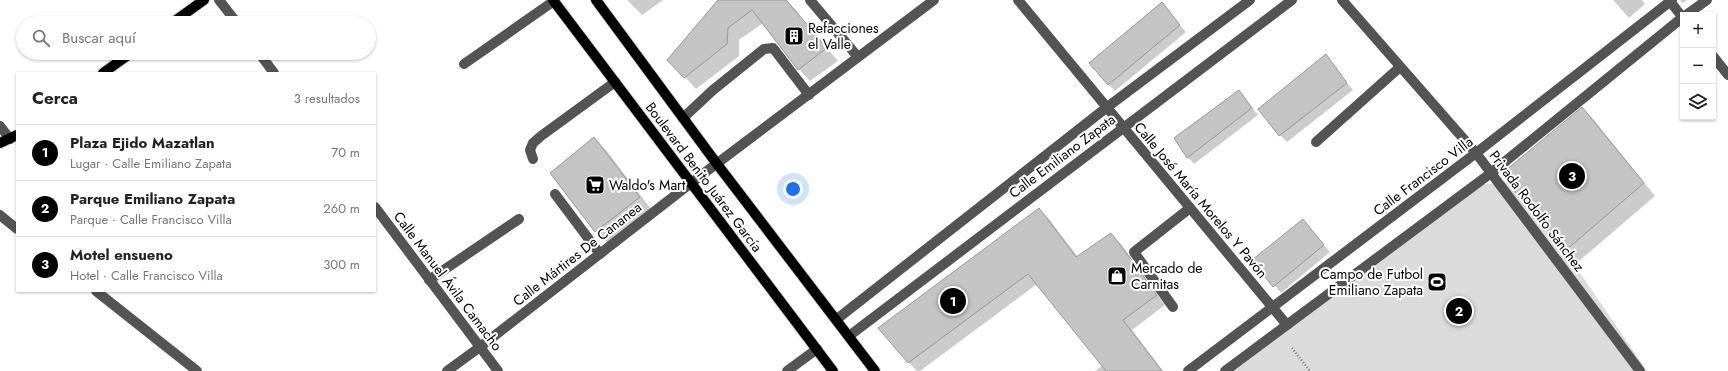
<!DOCTYPE html>
<html lang="es">
<head>
<meta charset="utf-8">
<style>
  body { margin:0; font-family:Jost,sans-serif; background:#f6f6f6; color:#222 }
  .controls { position:absolute; right:12px; top:12px; display:grid; overflow:hidden; border-radius:0px; box-shadow:0 1px 3px #0004 }
  .controls button { width:36px; height:36px; display:grid; place-items:center; padding:0; border:0; border-bottom:1px solid #e0e0e0; background:#fff; color:#222; font:20px sans-serif }
  .you { position:absolute; left:793px; top:189px; width:14px; height:14px; margin:-10px; border:3px solid #fff; border-radius:50%; background:#1a73e8; box-shadow:0 0 0 6px #1a73e833 }
  .badge { display:grid; place-items:center; width:26px; height:26px; border-radius:50%; background:#000; color:#fff; font-size:13px; font-weight:700 }
  .pin { position:absolute; translate:-50% -50%; border:2px solid #fff; box-shadow:0 1px 4px #0006 }
  .list { margin:0; padding:0; list-style:none }
  h2 { display:flex; justify-content:space-between; align-items:center; height:52px; margin:0; padding:0 16px; font-size:17px }
  h2 small { font-size:13px; font-weight:400; color:#767676 }
  .list li { display:grid; grid-template-columns:26px 1fr auto; gap:12px; align-items:center; box-sizing:border-box; height:56px; padding:0 16px; border-top:1px solid #e0e0e0 }
  .list b { display:block; font-size:15px; white-space:nowrap }
  .list p { margin:0; font-size:13px; white-space:nowrap; color:#767676 }
  .list em { font-size:13px; font-style:normal; color:#767676 }
  .icon { flex:none; width:22px; height:22px; fill:none; stroke:currentColor; stroke-width:2; stroke-linecap:round; stroke-linejoin:round }
  .map { position:relative; flex:none; width:1728px; height:371px; overflow:hidden }
  .search { position:absolute; background:#fff; box-shadow:0 1px 3px #0004; left:16px; top:16px; width:360px; height:44px; display:flex; align-items:center; gap:10px; box-sizing:border-box; padding:0 14px; border-radius:22px; color:#767676; font-size:15px }
  .panel { position:absolute; background:#fff; box-shadow:0 1px 3px #0004; left:16px; top:72px; width:360px; height:220px; border-radius:0px }
  .map>svg:first-child { display:block }
  .green { fill:#dbdbdb }
  .shadow { fill:#0003 }
  .building { fill:#c4c4c4; stroke:#989898 }
  .lines { fill:none; stroke-linecap:round; stroke-linejoin:round }
  .major-casing { stroke:#dbdbdb; stroke-width:12 }
  .path { stroke:#767676; stroke-width:2.5; stroke-dasharray:1 2; stroke-linecap:butt }
  .minor { stroke:#545454; stroke-width:10 }
  .major { stroke:#000; stroke-width:10 }
  .labels { text-anchor:middle; dominant-baseline:central; stroke-width:4; stroke-linejoin:round; paint-order:stroke }
  .poi-label { font-size:14px; fill:#000; stroke:#fff; text-anchor:start }
  .street-label { font-size:14px; fill:#000; stroke:#fff }
</style>
</head>
<body>
<div class="map">
<svg width="1728" height="371" viewBox="0 0 1728 371">
  <rect width="100%" height="100%" fill="#fff"/>
  <!-- green -->
  <polygon class="green" points="1507,182 1565,251 1647,371 1233,371 1476,185"/>
  <!-- shadow -->
  <g class="shadow">
    <polygon points="627,0 663,0 642,15"/>
    <polygon points="720,0 787,0 838,61 810,81 799,69 763,23 739,40 739,56 696,89 685,77"/>
    <polygon points="1613,0 1642,0 1645,4 1629,18"/>
    <polygon points="1680,0 1687,0 1683,3"/>
    <polygon points="1162,4 1186,32 1115,91 1108,84"/>
    <polygon points="1326,56 1353,90 1287,142 1280,135"/>
    <polygon points="1239,92 1258,115 1194,164 1188,157"/>
    <polygon points="1582,109 1594,120 1655,196 1578,262 1508,182"/>
    <polygon points="594,138 606,150 651,209 608,243 596,231"/>
    <polygon points="1039,209 1049,219 1078,257 1111,234 1121,244 1165,305 1132,330 1163,371 1095,371 1103,365 1037,284 920,371 917,371 909,363 879,328"/>
    <polygon points="1303,221 1330,252 1281,293 1254,260"/>
  </g>
  <!-- building -->
  <g class="building">
    <polygon points="718,0 786,0 827,48 798,70 752,10 728,28 727,44 684,78 667,60"/>
    <polygon points="1162,2 1180,25 1108,85 1089,63"/>
    <polygon points="1326,54 1347,83 1279,136 1258,109"/>
    <polygon points="1239,90 1252,108 1187,158 1174,138"/>
    <polygon points="1582,107 1644,183 1565,251 1507,182 1505,171"/>
    <polygon points="594,137 640,197 595,232 550,173"/>
    <polygon points="1039,208 1076,257 1111,233 1134,263 1157,295 1123,320 1162,371 1106,371 1028,274 908,363 878,328"/>
    <polygon points="1303,219 1324,245 1273,287 1252,260"/>
  </g>
  <g class="lines">
    <defs>
      <g id="major">
        <polyline points="553,0 833,371"/>
        <polyline points="596,0 717,164 875,371"/>
        <polyline points="172,23 204,0"/>
        <polyline points="103,73 131,53"/>
        <polyline points="0,143 17,135"/>
      </g>
    </defs>
    <!-- major casing -->
    <use href="#major" class="major-casing"/>
    <!-- path -->
    <polyline class="path" points="1292,348 1310,371"/>
    <!-- minor -->
    <g class="minor">
      <polyline points="219,0 237,23"/>
      <polyline points="810,0 858,57"/>
      <polyline points="1018,0 1287,325"/>
      <polyline points="1342,0 1476,153 1640,371"/>
      <polyline points="1669,0 1683,18"/>
      <polyline points="1686,15 1707,0"/>
      <polyline points="259,53 274,73"/>
      <polyline points="1713,56 1728,75"/>
      <polyline points="464,64 554,1"/>
      <polyline points="683,118 713,90 764,49 773,48 809,95"/>
      <polyline points="0,126 10,139"/>
      <polyline points="1316,142 1400,67"/>
      <polyline points="533,159 530,150 533,143 541,136 615,82"/>
      <polyline points="555,194 600,254"/>
      <polyline points="375,207 498,371"/>
      <polyline points="0,215 17,229"/>
      <polyline points="429,280 519,219"/>
      <polyline points="96,291 197,371"/>
      <polyline points="1173,307 1134,252 1190,208"/>
      <polyline points="837,319 1106,108 1250,0"/>
      <polyline points="849,336 1292,0"/>
      <polyline points="447,371 480,347 691,183 934,0"/>
      <polyline points="787,371 817,349"/>
      <polyline points="1188,371 1476,153 1672,0"/>
      <polyline points="1225,371 1491,173 1683,17"/>
    </g>
    <!-- major -->
    <use href="#major" class="major"/>
  </g>
  <!-- icons -->
  <defs>
    <symbol id="building-square" viewBox="-11 -11 22 22"><rect x="-9" y="-9" width="18" height="18" rx="4" fill="#000" stroke="#fff"/><path d="M-4-6H4V6H1V3H-1V6H-4ZM-2.5-4.3h1.7v1.8h-1.7ZM.8-4.3h1.7v1.8H.8ZM-2.5-1h1.7V.8h-1.7ZM.8-1h1.7V.8H.8Z" fill="#fff"/></symbol>
    <symbol id="supermarket-square" viewBox="-11 -11 22 22"><rect x="-9" y="-9" width="18" height="18" rx="4" fill="#000" stroke="#fff"/><path d="M-6-5.5h2.5l.6 2H6L4.5 2H-2.5L-4.4-4H-6ZM-1.5 3.2a1.3 1.3 0 1 0 .1 0ZM3 3.2a1.3 1.3 0 1 0 .1 0Z" fill="#fff"/></symbol>
    <symbol id="shop-square" viewBox="-11 -11 22 22"><rect x="-9" y="-9" width="18" height="18" rx="4" fill="#000" stroke="#fff"/><path d="M-5-2.5h2.3a2.7 3.5 0 0 1 5.4 0H5L5.5 6h-11ZM-1.5-2.5h3a1.5 2.3 0 0 0-3 0Z" fill="#fff"/></symbol>
    <symbol id="stadium-square" viewBox="-11 -11 22 22"><rect x="-9" y="-9" width="18" height="18" rx="4" fill="#000" stroke="#fff"/><path d="M0-5a6.5 5 0 1 0 0 10a6.5 5 0 1 0 0-10ZM-3.5-1.8h7v3.6h-7Z" fill="#fff"/></symbol>
  </defs>
  <g fill-rule="evenodd">
    <use href="#building-square" x="783" y="25" width="22" height="22"/>
    <use href="#supermarket-square" x="584" y="174" width="22" height="22"/>
    <use href="#shop-square" x="1106" y="265" width="22" height="22"/>
    <use href="#stadium-square" x="1426" y="271" width="22" height="22"/>
  </g>
  <g class="labels">
    <!-- poi labels -->
    <g class="poi-label">
      <text x="808" y="28">Refacciones<tspan x="808" dy="16">el Valle</tspan></text>
      <text x="609" y="185">Waldo's Mart</text>
      <text x="1131" y="268">Mercado de<tspan x="1131" dy="16">Carnitas</tspan></text>
      <text x="1423" y="274" text-anchor="end">Campo de Futbol<tspan x="1423" dy="16">Emiliano Zapata</tspan></text>
    </g>
    <!-- street labels -->
    <g class="street-label">
      <text transform="translate(1062 156) rotate(-37)">Calle Emiliano Zapata</text>
      <text transform="translate(1423 176) rotate(-37)">Calle Francisco Villa</text>
      <text transform="translate(704 177) rotate(53)">Boulevard Benito Juárez García</text>
      <text transform="translate(1201 200) rotate(50)">Calle José María Morelos Y Pavón</text>
      <text transform="translate(1537 211) rotate(53)">Privada Rodolfo Sánchez</text>
      <text transform="translate(577 254) rotate(-38)">Calle Mártires De Cananea</text>
      <text transform="translate(448 281) rotate(53)">Calle Manuel Ávila Camacho</text>
    </g>
  </g>
</svg>
<div class="controls">
<button>+</button>
<button>−</button>
<button><svg class="icon" aria-label="layers" viewBox="0 0 24 24"><path d="M12 4l9 5-9 5-9-5zM3 14l9 5 9-5"/></svg></button>
</div>
<div class="you"></div>
<div class="pin badge" style="left:953px;top:301px">1</div>
<div class="pin badge" style="left:1459px;top:311px">2</div>
<div class="pin badge" style="left:1572px;top:176px">3</div>
<div class="search"><svg class="icon" aria-label="search" viewBox="0 0 24 24"><circle cx="10" cy="10" r="6"/><path d="M15 15l6 6"/></svg>Buscar aquí</div>
<section class="panel">
<h2>Cerca<small>3 resultados</small></h2>
<ul class="list">
<li><span class="badge">1</span><div><b>Plaza Ejido Mazatlan</b><p>Lugar · Calle Emiliano Zapata</p></div><em>70 m</em></li>
<li><span class="badge">2</span><div><b>Parque Emiliano Zapata</b><p>Parque · Calle Francisco Villa</p></div><em>260 m</em></li>
<li><span class="badge">3</span><div><b>Motel ensueno</b><p>Hotel · Calle Francisco Villa</p></div><em>300 m</em></li>
</ul>
</section>
</div>
</body>
</html>
